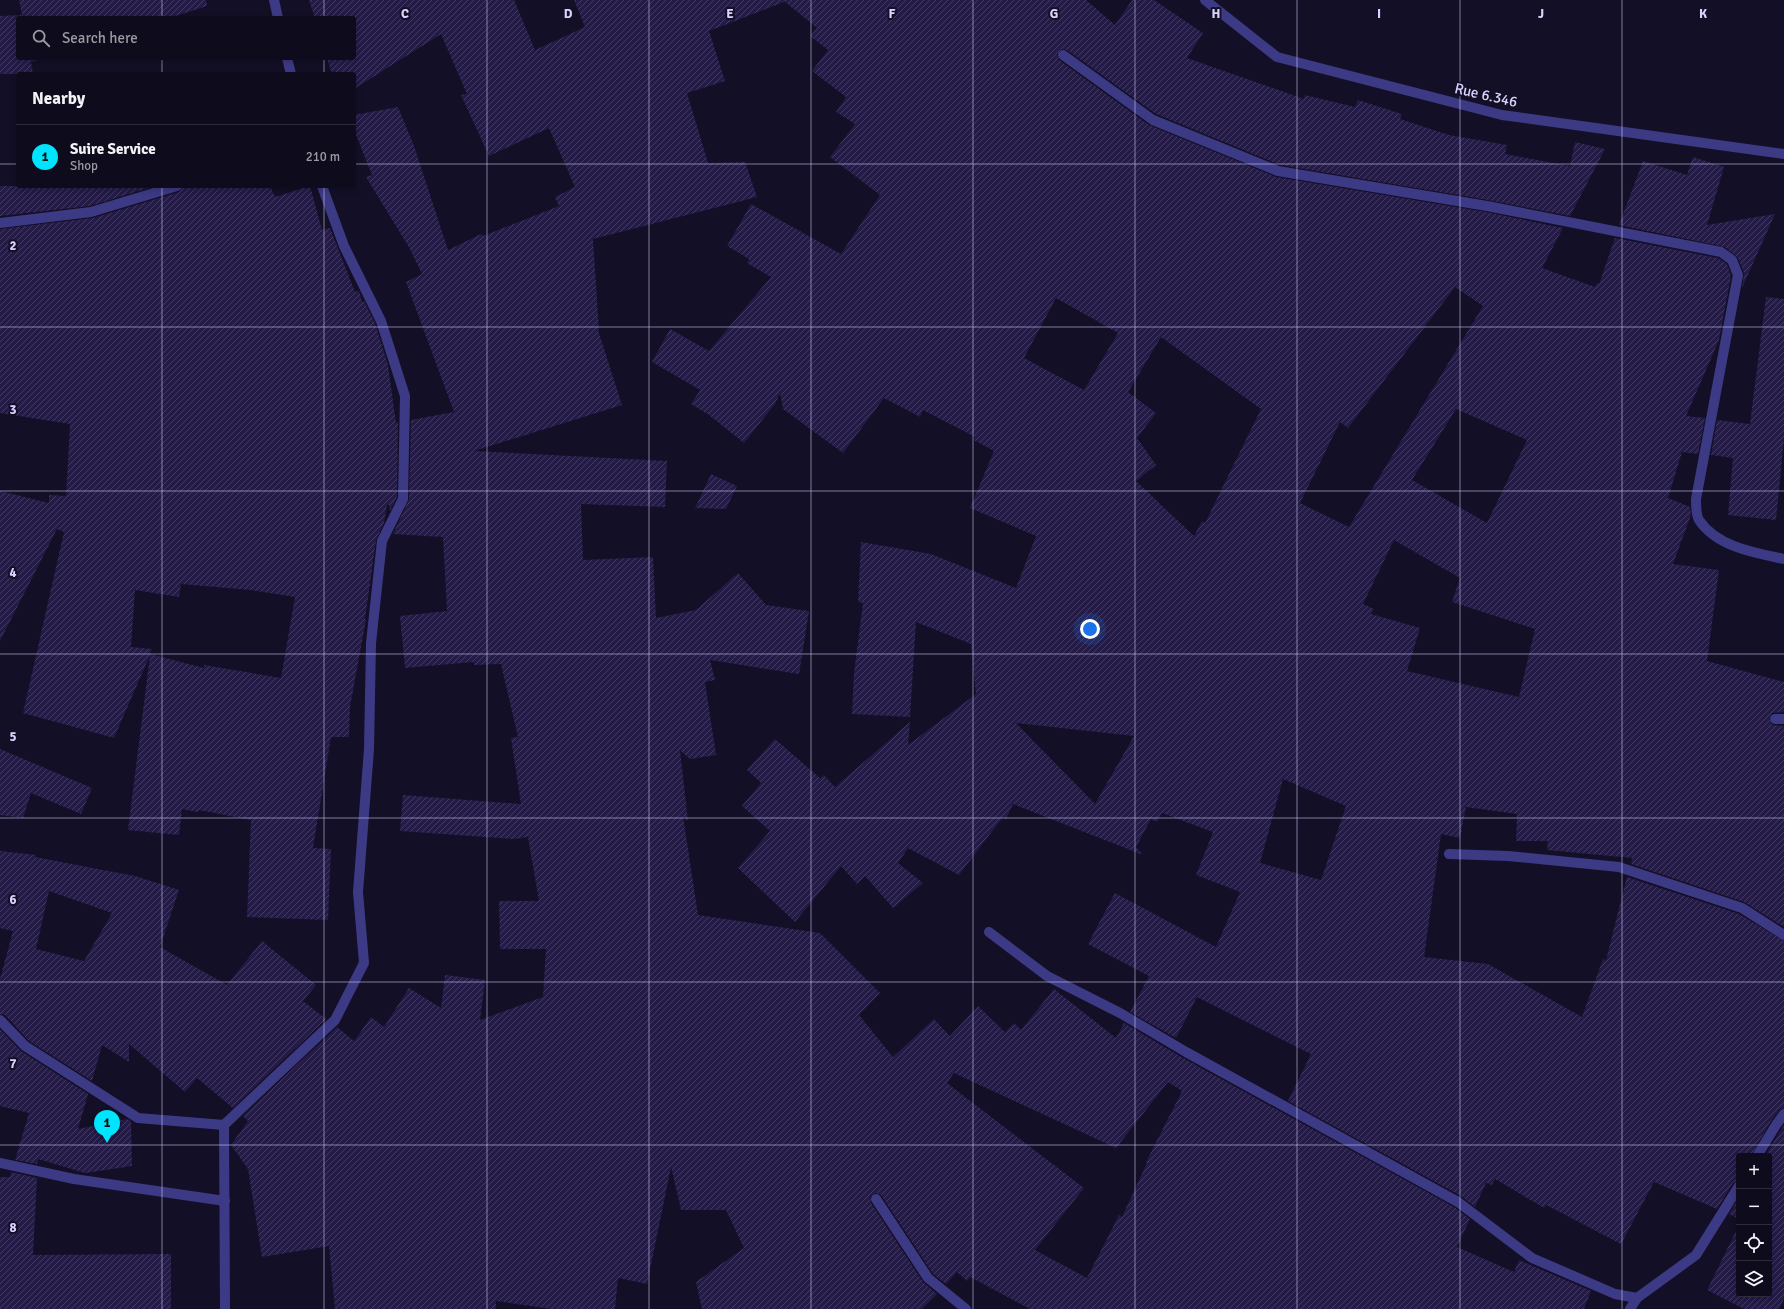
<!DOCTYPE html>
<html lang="en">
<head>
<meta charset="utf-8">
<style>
  body { margin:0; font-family:Signika,sans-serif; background:#171425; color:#f1f3f6 }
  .controls { position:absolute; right:12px; bottom:12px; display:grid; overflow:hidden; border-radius:4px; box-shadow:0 2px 6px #0003 }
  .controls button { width:36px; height:36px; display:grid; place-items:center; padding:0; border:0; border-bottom:1px solid #2e2b3b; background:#0e0b1c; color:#f1f3f6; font:20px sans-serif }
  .you { position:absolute; left:1090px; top:629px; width:14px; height:14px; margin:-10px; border:3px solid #fff; border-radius:50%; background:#1a73e8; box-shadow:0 0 0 6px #1a73e833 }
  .badge { display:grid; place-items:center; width:26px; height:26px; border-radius:50%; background:#00e5ff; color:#111; font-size:13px; font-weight:700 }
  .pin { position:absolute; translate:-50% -33px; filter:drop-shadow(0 1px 2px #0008) }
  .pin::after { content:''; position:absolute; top:21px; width:14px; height:12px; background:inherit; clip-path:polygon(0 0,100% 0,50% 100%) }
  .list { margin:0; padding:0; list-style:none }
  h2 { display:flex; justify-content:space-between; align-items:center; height:52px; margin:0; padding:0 16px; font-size:17px }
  h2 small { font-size:13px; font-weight:400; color:#9b9ba3 }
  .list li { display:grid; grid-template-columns:26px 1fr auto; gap:12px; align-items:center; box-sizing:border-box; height:64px; padding:0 16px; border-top:1px solid #2e2b3b }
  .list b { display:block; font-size:15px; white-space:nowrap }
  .list p { margin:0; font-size:13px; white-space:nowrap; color:#9b9ba3 }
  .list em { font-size:13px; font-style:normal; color:#9b9ba3 }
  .icon { flex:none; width:22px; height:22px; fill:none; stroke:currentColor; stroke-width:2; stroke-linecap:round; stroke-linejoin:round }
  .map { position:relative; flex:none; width:1784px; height:1309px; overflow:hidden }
  .search { position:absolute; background:#0e0b1c; box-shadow:0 2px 6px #0003; left:16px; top:16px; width:340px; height:44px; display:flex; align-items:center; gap:10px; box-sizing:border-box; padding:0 14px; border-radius:4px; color:#9b9ba3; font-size:15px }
  .panel { position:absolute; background:#0e0b1c; box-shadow:0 2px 6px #0003; left:16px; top:72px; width:340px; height:116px; border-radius:4px }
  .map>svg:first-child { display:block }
  .building { fill:url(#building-hatch); fill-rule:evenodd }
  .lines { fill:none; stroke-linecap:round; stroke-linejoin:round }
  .minor { stroke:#3d3a85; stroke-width:10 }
  .grid { fill:none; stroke:#d9d4ff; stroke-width:1; stroke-opacity:0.55 }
  .labels { text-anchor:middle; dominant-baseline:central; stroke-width:4; stroke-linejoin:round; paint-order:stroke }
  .street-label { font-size:15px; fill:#d9d4ff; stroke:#130f26 }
  .grid-label { font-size:13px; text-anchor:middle; font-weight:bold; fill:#d9d4ff; stroke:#130f26; stroke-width:4; stroke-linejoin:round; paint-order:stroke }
</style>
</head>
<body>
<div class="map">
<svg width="1784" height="1309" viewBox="0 0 1784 1309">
  <defs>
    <pattern id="building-hatch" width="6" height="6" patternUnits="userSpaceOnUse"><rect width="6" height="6" fill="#241b47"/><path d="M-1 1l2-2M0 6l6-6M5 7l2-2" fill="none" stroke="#433b63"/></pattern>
  </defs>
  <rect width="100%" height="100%" fill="#130f26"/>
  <!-- building -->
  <g class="building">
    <polygon points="19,0 206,0 207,6 169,18 18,18 18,58 43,58 31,62 33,74 0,74 0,16 22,15"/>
    <path d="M309,0h205l21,50 50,-23 -11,-27h512l29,25 17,-25h22l49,33 -16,25 117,41 1,-4 50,12 3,-7 44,14 -2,5 49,16 58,10 -2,9 65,12 5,-24 30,7 -35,67 -82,-16 -208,-35 -124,-51 -89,-64 -6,-1 -4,5 2,6 90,65 127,52 210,35 77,16 -21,40 53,19 2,-4 2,1 16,-46 103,20 9,6 4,12 -12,64 -33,76 19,2 -7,36 -16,-2 -14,46 22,9 1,8 -18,49 46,6 -12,91 77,21v30l-12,1 -3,6 3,6 12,1v201l-40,-25 -113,-38 1,-6 -85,-8 1,-9h-32l1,-27 -51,-7 -6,31 -19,-4 -17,123 64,7 94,53 21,-58 3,1 21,-83 112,37 45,27v167l-5,2 -8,11 -20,35h-12v24l-6,3 -16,26 -63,-27 -33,62 -75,-39 -2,3 -49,-29 -3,6 -6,-2 -11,24 -14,-11 -173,-95 23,-47 -114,-57 -21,41 -46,-26 19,-36 -61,-32 27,-51 101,54 24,-55 -44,-17 17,-43 -51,-19 -5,9 -6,-3 -15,28 7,8 -130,-51 -7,15 -3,-2 -44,58 -51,-27 -10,15 25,20 -30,25 -28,-32 -8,8 -16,-18 -46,56 -57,-54 32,-37 -28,-25 19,-23 -14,-13 28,-31 45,39 4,-3 11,12 75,-65 -2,23 68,-51 -5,-50 -55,-22 -6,95 -58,-3 2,-41 9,-70 -5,-1 3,-60 70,12 85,34 20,-52 -66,-28 24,-57 -20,-11 1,-3 -52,-27 -3,7 -36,-19 -41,55 -60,-44 -3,-16 -5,11 -31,39 -35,-28 -18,-11 9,-14 -48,-28 18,-33 39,22 62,-74 -24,-14 2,-4 -22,-13 24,-42 90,50 39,-59 -50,-38 25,-33 -19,-12 10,-15 -34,-26 16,-21 -18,-14 7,-8 -33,-27v1l-75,29 16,50 -38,12 21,70 37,-1 12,35 -164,42 6,92 -1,-1 24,75 -148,46 193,10 -2,46 -84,-3 2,56 70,-3 3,61 40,-8 42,-37 28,32 43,6 -10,63 -89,-14 5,20 -10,2 11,73 -26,4 -10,-9 8,71 -5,-5 15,99 122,18 60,60 -21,22 34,42 41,-38 16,17 28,-30 27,26 9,-9 7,7 33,-41 62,49 8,-15 59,35 271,149 16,12 -13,28 57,25 5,-12 72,31 -7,18h-554l-60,-32 -3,4 -10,-9 -11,12 -13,-10 -52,-79 -5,-2 -6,3 1,7 52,79 14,12 -15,15h-220l-6,-27 48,-34 -18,-38h-45l-10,-43 -24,117 -29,-6 -3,31h-64l-55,-8v8h-161l-6,-63 -67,11 -14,-88 -17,-24 17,-24 -5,-5 94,-89 17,14 17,-24 13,10 25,-39 32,20 4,-33 40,5 -5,40 63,-23 3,-48h-46l-1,-48h40l-11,-64 -14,2 -114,-8 3,-36 118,9 -10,-66 7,-1 -17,-73 -27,1v-3l-69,6 -5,-52 47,-5 -4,-74 -50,-3 16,-35 2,-79 43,-8 -48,-130 16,-8 -12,-25 -44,-72 6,-2 -18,-45v-15l44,-8 16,39 34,104 33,-16 2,2 76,-30 -4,-9 20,-10 -26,-59 -60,28 -28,-61 6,-1 -26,-60 -87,55v-15h-22l-5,-16h27v-40h-39zM1455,287l28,19 -134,221 -49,-24 40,-81 8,6zM1056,298l62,35 -34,57 -60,-32zM1161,337l100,72 -56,114 -3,-2 -8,15 -58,-55 20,-16 -19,-27 19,-25 -28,-21zM1456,409l71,31 -40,83 -75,-43zM1394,540l66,38 -8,24 83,27 -16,68 -112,-26 13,-43 -49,-14 3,-5 -11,-5zM1016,723l118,13 -39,68zM1283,779l63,27 -25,74 -61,-17zM954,1073l162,75 52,-66 14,9 -36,71 1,1 -25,54 -3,-2 -32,63 -52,-28 49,-62 -137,-105z"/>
    <polygon points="1693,157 1724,167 1707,225 1775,214 1742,288 1744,273 1738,258 1725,247 1619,225 1643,161 1687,175"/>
    <polygon points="0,186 155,186 90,206 0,216"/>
    <path d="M183,186h87l5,11 35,-11 12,44 8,-2 25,64 4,-1 3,11 2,-1 11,22 13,42 8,58 2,-1 -1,75 -7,14 -1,-6h-2l-3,18 -8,17 -11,79h1l-16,88 -1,30h-18l-18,111 18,1 -3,71 -81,-3 4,-97 -52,-10 -1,2 -16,-3 -3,26 -51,-5 22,-175 -36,83 -91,-25 41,-181 -7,-3 -57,112v-150l49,12v-8l17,1 4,-72 -70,-11v-184l93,-11 86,-26zM181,584l70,6 44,7 -14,81 -77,-13v3l-54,-14 2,-5 -21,-2 4,-57 44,7z"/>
    <polygon points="1766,297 1784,299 1784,438 1776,520 1728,515 1733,458 1711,455 1717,420 1750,424"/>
    <polygon points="711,474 737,486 726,509 695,508"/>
    <polygon points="0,749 92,788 81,814 31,793 23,818 0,815"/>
    <path d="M0,851l36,4 -1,2 100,19 44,14 -19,57 67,38 35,-44 54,44 -13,16 23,18 -93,89 -36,-30 -12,14 -56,-48v18l-27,-17 -10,36 -63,-40 -24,-26 -5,-1v-35l13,-48 -13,-3zM49,891l63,22 -28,48 -48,-12z"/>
    <polygon points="0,1029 21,1051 88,1094 78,1129 127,1119 131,1121 132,1166 85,1173 38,1159 37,1164 15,1160 29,1113 0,1106"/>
    <polygon points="1784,1125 1784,1299 1779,1309 1744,1309 1707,1290 1739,1225 1739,1294 1769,1294 1769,1156 1765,1156"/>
    <polygon points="11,1172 37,1178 33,1255 171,1254 171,1309 0,1309 0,1177 10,1177"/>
    <polygon points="1739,1198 1739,1219 1729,1214"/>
  </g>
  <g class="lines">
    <!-- minor -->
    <g class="minor">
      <polyline points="274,0 278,18"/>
      <polyline points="1205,0 1277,57 1502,115 1784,154"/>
      <path d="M1063,55l90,65 125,51 209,35 234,46 11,8 6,15 -42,224c0,6 0,16 3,21 18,27 56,33 85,39"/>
      <polyline points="287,58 291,74"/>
      <polyline points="0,223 91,212 177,186"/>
      <polyline points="1775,719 1784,719"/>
      <polyline points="1449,854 1508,856 1619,867 1742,908 1784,935"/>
      <polyline points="989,932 1047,976 1120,1013 1186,1052 1458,1202 1532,1258 1615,1294 1637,1298"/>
      <polyline points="0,1020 25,1046 138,1118 224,1125 335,1020 364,963 358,892 369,749 371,643 382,541 403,499 405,396 381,321 344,246 322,186"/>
      <polyline points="224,1125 225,1309"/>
      <polyline points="1757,1156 1776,1125 1784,1114"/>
      <polyline points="0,1163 74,1179 225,1201"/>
      <polyline points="876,1199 928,1278 966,1309"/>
      <polyline points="1630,1309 1637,1298 1696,1255 1739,1186"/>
    </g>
  </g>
  <!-- grid -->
  <path class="grid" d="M162,0v18M324,0v18M487,0v1309M649,0v1309M811,0v1309M973,0v1309M1135,0v1309M1297,0v1309M1460,0v1309M1622,0v1309M162,58v16M324,58v16M0,164h18M354,164h1430M162,186v1123M324,186v1123M0,327h1784M0,491h1784M0,654h1784M0,818h1784M0,982h1784M0,1145h1784"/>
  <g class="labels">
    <!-- street labels -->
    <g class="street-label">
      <text transform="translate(1486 95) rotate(13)">Rue 6.346</text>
    </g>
  </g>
  <g class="grid-label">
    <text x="405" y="18">C</text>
    <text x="568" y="18">D</text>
    <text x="730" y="18">E</text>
    <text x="892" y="18">F</text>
    <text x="1054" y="18">G</text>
    <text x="1216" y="18">H</text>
    <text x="1379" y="18">I</text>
    <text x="1541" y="18">J</text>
    <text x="1703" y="18">K</text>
    <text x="13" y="250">2</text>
    <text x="13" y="414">3</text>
    <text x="13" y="577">4</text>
    <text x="13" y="741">5</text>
    <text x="13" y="904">6</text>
    <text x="13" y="1068">7</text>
    <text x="13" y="1232">8</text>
  </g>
</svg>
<div class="controls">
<button>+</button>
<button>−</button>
<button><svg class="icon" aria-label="locate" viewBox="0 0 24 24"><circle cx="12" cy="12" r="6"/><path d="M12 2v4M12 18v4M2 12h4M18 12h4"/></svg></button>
<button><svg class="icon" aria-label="layers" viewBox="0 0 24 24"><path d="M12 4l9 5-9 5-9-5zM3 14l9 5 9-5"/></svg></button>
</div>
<div class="you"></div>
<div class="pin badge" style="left:107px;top:1143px">1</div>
<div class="search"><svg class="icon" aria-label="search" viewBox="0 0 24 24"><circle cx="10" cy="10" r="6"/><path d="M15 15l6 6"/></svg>Search here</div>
<section class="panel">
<h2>Nearby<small></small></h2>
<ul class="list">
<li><span class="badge">1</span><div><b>Suire Service</b><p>Shop</p></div><em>210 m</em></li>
</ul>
</section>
</div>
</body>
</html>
